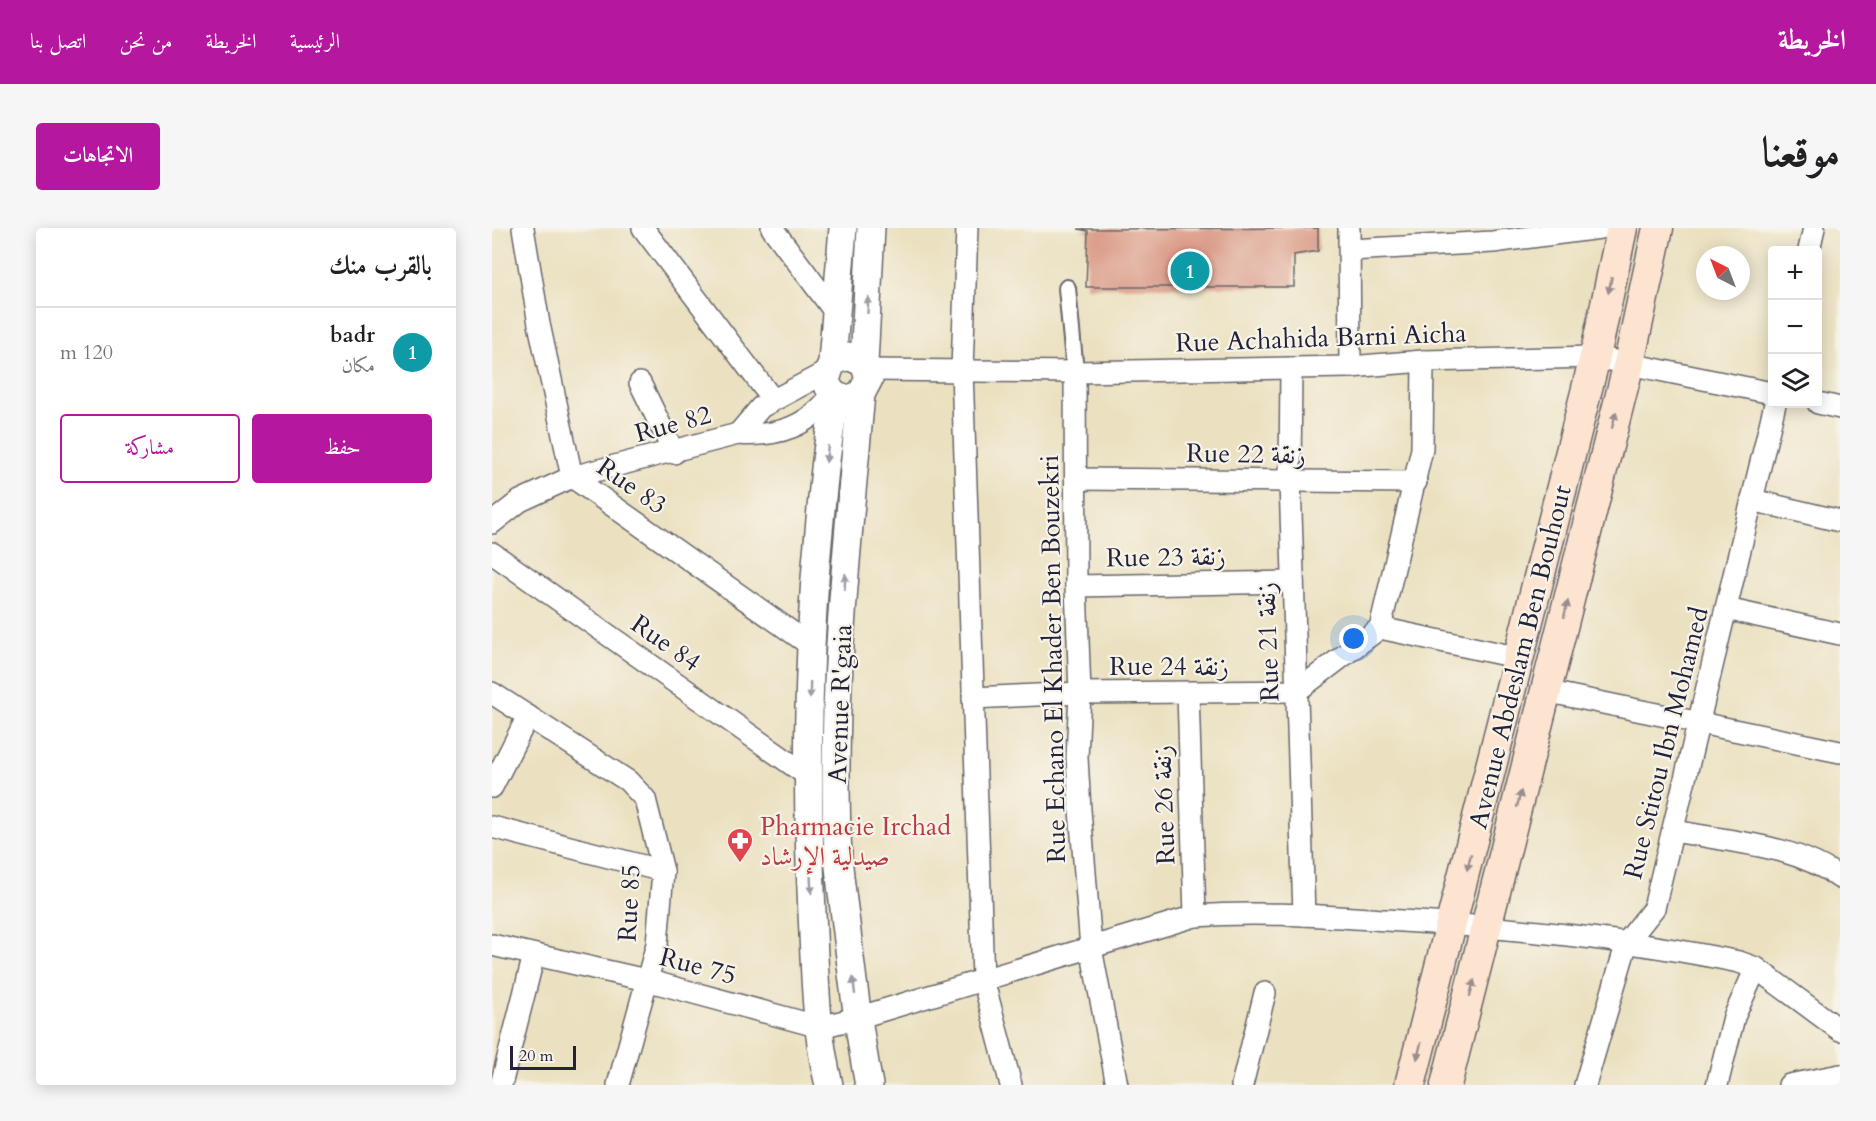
<!DOCTYPE html>
<html lang="ar">
<head>
<meta charset="utf-8">
<style>
  body { margin:0; font-family:Cardo,Amiri,serif; background:#f6f6f6; color:#202124; direction:rtl }
  .controls { position:absolute; right:18px; top:18px; display:grid; overflow:hidden; border-radius:6px; box-shadow:0 3px 15px #0003 }
  .controls button { width:54px; height:54px; display:grid; place-items:center; padding:0; border:0; border-bottom:2px solid #e0e0e0; background:#fff; color:#202124; font:30px sans-serif }
  .compass { position:absolute; left:1204px; top:18px; width:54px; height:54px; border-radius:50%; background:#fff; box-shadow:0 3px 15px #0003; rotate:318deg }
  .scale { position:absolute; left:18px; bottom:15px; width:66px; box-sizing:border-box; padding-left:6px; border:3px solid #22223b; border-top:0; font-size:16px; line-height:21px; white-space:nowrap; color:#22223b; -webkit-text-stroke:4px #f7f3e8; paint-order:stroke }
  .you { position:absolute; left:862px; top:411px; width:21px; height:21px; margin:-15px; border:4px solid #fff; border-radius:50%; background:#1a73e8; box-shadow:0 0 0 9px #1a73e833 }
  .badge { display:grid; place-items:center; width:39px; height:39px; border-radius:50%; background:#b5179e; color:#fff; font-size:20px; font-weight:700 }
  .pin { position:absolute; translate:-50% -50%; border:3px solid #fff; box-shadow:0 2px 6px #0006 }
  .list { margin:0; padding:0; list-style:none }
  h2 { display:flex; justify-content:space-between; align-items:center; height:78px; margin:0; padding:0 24px; font-size:26px }
  h2 small { font-size:20px; font-weight:400; color:#757577 }
  .list li { display:grid; grid-template-columns:39px 1fr auto; gap:18px; align-items:center; box-sizing:border-box; height:90px; padding:0 24px; border-top:2px solid #e0e0e0 }
  .list b { display:block; font-size:22px; white-space:nowrap }
  .list p { margin:0; font-size:20px; white-space:nowrap; color:#757577 }
  .list em { font-size:20px; font-style:normal; color:#757577 }
  .actions { display:flex; gap:12px; padding:18px 24px }
  .actions a { flex:1; padding:14px 0; border:2px solid #b5179e; border-radius:6px; text-align:center; font-size:21px; color:#b5179e }
  .actions .main { background:#b5179e; color:#fff }
  .icon { flex:none; width:33px; height:33px; fill:none; stroke:currentColor; stroke-width:2; stroke-linecap:round; stroke-linejoin:round }
  .map { position:relative; flex:none; width:1348px; height:857px; overflow:hidden; direction:ltr; border-radius:6px }
  header { display:flex; align-items:center; gap:36px; box-sizing:border-box; height:84px; padding:0 30px; background:#b5179e; color:#fff }
  header strong { font-size:28px }
  nav { display:flex; gap:33px; margin-inline-start:auto; font-size:21px }
  .intro { display:flex; align-items:center; justify-content:space-between; box-sizing:border-box; height:144px; padding:0 36px }
  h1 { margin:0; font-size:42px }
  .button { padding:15px 27px; border-radius:6px; background:#b5179e; color:#fff; font-size:21px; font-weight:700 }
  main { display:flex; gap:36px; padding:0 36px }
  aside { flex:1; background:#fff; border-radius:6px; box-shadow:0 3px 15px #0003 }
  .map>svg:first-child { display:block }
  .building { fill:#da9885 }
  .lines { fill:none; stroke-linecap:round; stroke-linejoin:round }
  .pedestrian-casing { stroke:#68656a; stroke-width:20 }
  .minor-casing { stroke:#68656a; stroke-width:24 }
  .tertiary-casing { stroke:#68656a; stroke-width:30 }
  .secondary-casing { stroke:#68656a; stroke-width:33 }
  .pedestrian { stroke:#fff; stroke-width:16 }
  .minor { stroke:#fff; stroke-width:21 }
  .tertiary { stroke:#fff; stroke-width:27 }
  .secondary { stroke:#fde4d1; stroke-width:30 }
  .oneway { fill:#9a8d8e }
  .oneway2 { fill:#9c9ca7 }
  .labels { text-anchor:middle; dominant-baseline:central; stroke-width:4.5; stroke-linejoin:round; paint-order:stroke }
  .street-label { font-size:26px; fill:#22223b; stroke:#f7f3e8 }
  .health-label { font-size:26px; fill:#be3a42; stroke:#f7f3e8; text-anchor:start }
</style>
</head>
<body>
<header>
<strong>الخريطة</strong>
<nav><a>الرئيسية</a><a>الخريطة</a><a>من نحن</a><a>اتصل بنا</a></nav>
</header>
<div class="intro"><h1>موقعنا</h1><a class="button">الاتجاهات</a></div>
<main>
<div class="map">
<svg width="1348" height="857" viewBox="0 0 1348 857">
  <rect width="100%" height="100%" fill="#f7f3e8"/>
  <filter id="ink" filterUnits="userSpaceOnUse"><feTurbulence type="fractalNoise" baseFrequency=".0167" numOctaves="2"/><feDisplacementMap in="SourceGraphic" scale="12" xChannelSelector="R" yChannelSelector="G"/><feConvolveMatrix kernelMatrix="1 2 1 2 8 2 1 2 1" color-interpolation-filters="sRGB"/></filter>
  <filter id="wash" filterUnits="userSpaceOnUse"><feTurbulence type="fractalNoise" baseFrequency=".008" numOctaves="4" result="noise"/><feDisplacementMap in="SourceGraphic" scale="24" xChannelSelector="R" yChannelSelector="G"/><feGaussianBlur stdDeviation="1.35" result="paint"/><feColorMatrix in="noise" values="0 0 0 0 0 0 0 0 0 0 0 0 0 0 0 0 0 1.4 0 .05"/><feComposite in="paint" operator="in"/></filter>
  <g filter="url(#wash)">
    <rect width="100%" height="100%" fill="#ebe1c1"/>
    <g id="blocks">
      <!-- building -->
      <polygon class="building" points="826,0 826,23 802,27 802,59 594,59 596,3 586,1"/>
    </g>
  </g>
  <g filter="url(#ink)">
    <use href="#blocks" fill-opacity="0" stroke="#68656a" stroke-width="1.5"/>
    <g class="lines">
      <defs>
        <polyline id="pedestrian" points="575,60 583,144"/>
        <g id="minor">
          <polyline points="31,0 47,96 80,249 318,417"/>
          <polyline points="151,0 281,172"/>
          <polyline points="280,0 343,84"/>
          <polyline points="475,0 470,142 491,751 519,857"/>
          <polyline points="857,0 858,139"/>
          <polyline points="858,22 1001,14 1108,0"/>
          <polyline points="1317,22 1322,0"/>
          <polyline points="799,140 798,253 812,687"/>
          <polyline points="376,142 583,144 858,139 931,133 1103,129 1280,165"/>
          <polyline points="583,144 584,358 588,465 585,530 588,582 599,720 625,857"/>
          <polyline points="148,155 182,225"/>
          <polyline points="1326,175 1348,180"/>
          <polyline points="246,206 269,179 334,144"/>
          <polyline points="584,251 924,254"/>
          <polyline points="1260,272 1348,293"/>
          <path d="M0,295l28,-22 52,-24 166,-43c39,3 71,-7 95,-41"/>
          <polyline points="0,325 316,548"/>
          <polyline points="584,358 801,354"/>
          <polyline points="1234,381 1348,406"/>
          <polyline points="888,400 930,221 931,133"/>
          <polyline points="888,400 1028,430"/>
          <polyline points="1053,463 1348,524"/>
          <polyline points="0,465 136,553 153,571 171,643 165,716 126,857"/>
          <polyline points="696,465 703,688"/>
          <polyline points="481,470 588,465 805,463 888,400"/>
          <polyline points="0,559 36,488"/>
          <polyline points="0,599 171,643"/>
          <path d="M1183,603c54,11 119,13 165,47"/>
          <path d="M0,717l154,35 174,47 37,-9 338,-102c63,-5 127,0 191,4 118,7 237,18 353,42l17,6 84,62"/>
          <polyline points="9,857 42,727"/>
          <polyline points="750,857 773,765"/>
          <polyline points="1093,857 1135,714 1162,680 1283,176"/>
          <polyline points="1225,857 1242,789 1264,740"/>
          <polyline points="1297,857 1348,847"/>
        </g>
        <g id="tertiary">
          <path d="M340,134l16,-6 16,7 5,16 -8,15c-16,9 -30,4 -35,-14l6,-18 11,-134"/>
          <polyline points="372,135 379,0"/>
          <path d="M369,166c-14,153 -31,308 -23,462 2,25 6,51 9,76 6,52 12,102 22,153"/>
          <path d="M337,857c-14,-55 -14,-116 -17,-172 -6,-127 -5,-255 7,-382 4,-45 8,-90 17,-135"/>
        </g>
        <g id="secondary">
          <polyline points="918,857 1103,129 1130,0"/>
          <polyline points="954,857 1137,135 1166,0"/>
        </g>
      </defs>
      <!-- pedestrian casing -->
      <use href="#pedestrian" class="pedestrian-casing"/>
      <!-- minor casing -->
      <use href="#minor" class="minor-casing"/>
      <!-- tertiary casing -->
      <use href="#tertiary" class="tertiary-casing"/>
      <!-- secondary casing -->
      <use href="#secondary" class="secondary-casing"/>
      <!-- pedestrian -->
      <use href="#pedestrian" class="pedestrian"/>
      <!-- minor -->
      <use href="#minor" class="minor"/>
      <!-- tertiary -->
      <use href="#tertiary" class="tertiary"/>
      <!-- secondary -->
      <use href="#secondary" class="secondary"/>
    </g>
    <!-- one-way arrows -->
    <defs><path id="oneway-solid" d="M-6-.8H1V-3.2L6.5 0L1 3.2V.8H-6Z" transform="scale(1.5)"/></defs>
    <g class="oneway">
      <use href="#oneway-solid" transform="translate(1118 57) rotate(102)"/>
      <use href="#oneway-solid" transform="translate(1122 192) rotate(-76)"/>
      <use href="#oneway-solid" transform="translate(1074 381) rotate(-76)"/>
      <use href="#oneway-solid" transform="translate(1027 571) rotate(-76)"/>
      <use href="#oneway-solid" transform="translate(977 634) rotate(104)"/>
      <use href="#oneway-solid" transform="translate(980 760) rotate(-75)"/>
      <use href="#oneway-solid" transform="translate(927 823) rotate(104)"/>
    </g>
    <g class="oneway2">
      <use href="#oneway-solid" transform="translate(376 77) rotate(-86)"/>
      <use href="#oneway-solid" transform="translate(335 226) rotate(96)"/>
      <use href="#oneway-solid" transform="translate(353 354) rotate(-87)"/>
      <use href="#oneway-solid" transform="translate(318 462) rotate(91)"/>
      <use href="#oneway-solid" transform="translate(319 657) rotate(87)"/>
      <use href="#oneway-solid" transform="translate(362 758) rotate(-97)"/>
    </g>
  </g>
  <!-- icons -->
  <defs>
    <symbol id="pharmacy-pin" viewBox="-11 -11 22 30"><path d="M0 17L-7.5 6A9.5 9.5 0 1 1 7.5 6Z" fill="#e0444e" stroke="#f7f3e8"/><path d="M-2-6h4v4h4v4h-4v4h-4v-4h-4v-4h4Z" fill="#fff"/></symbol>
  </defs>
  <g fill-rule="evenodd">
    <use href="#pharmacy-pin" x="233" y="598" width="30" height="40"/>
  </g>
  <g class="labels">
    <!-- street labels -->
    <g class="street-label">
      <text transform="translate(829 110) rotate(-2)">Rue Achahida Barni Aicha</text>
      <text transform="translate(181 196) rotate(-15)">Rue 82</text>
      <text transform="translate(754 226) rotate(1)">Rue 22 زنقة</text>
      <text transform="translate(140 258) rotate(35)">Rue 83</text>
      <text transform="translate(674 329) rotate(-1)">Rue 23 زنقة</text>
      <text transform="translate(776 414) rotate(-92)">Rue 21 زنقة</text>
      <text transform="translate(174 415) rotate(35)">Rue 84</text>
      <text transform="translate(1028 429) rotate(-76)">Avenue Abdeslam Ben Bouhout</text>
      <text transform="translate(561 431) rotate(-91)">Rue Echano El Khader Ben Bouzekri</text>
      <text x="677" y="438">Rue 24 زنقة</text>
      <text transform="translate(348 476) rotate(-88)">Avenue R'gaia</text>
      <text transform="translate(1174 515) rotate(-76)">Rue Stitou Ibn Mohamed</text>
      <text transform="translate(672 577) rotate(-92)">Rue 26 زنقة</text>
      <text transform="translate(137 675) rotate(-87)">Rue 85</text>
      <text transform="translate(206 738) rotate(15)">Rue 75</text>
    </g>
    <!-- health labels -->
    <g class="health-label">
      <text x="268" y="598">Pharmacie Irchad<tspan x="268" dy="30">صيدلية الإرشاد</tspan></text>
    </g>
  </g>
</svg>
<div class="controls">
<button>+</button>
<button>−</button>
<button><svg class="icon" aria-label="layers" viewBox="0 0 24 24"><path d="M12 4l9 5-9 5-9-5zM3 14l9 5 9-5"/></svg></button>
</div>
<svg class="compass" viewBox="-18 -18 36 36"><path d="M0-13l5 13h-10z" fill="#e53935"/><path d="M0 13l5-13h-10z" fill="#757577"/></svg>
<div class="scale">20 m</div>
<div class="you"></div>
<div class="pin badge" style="left:698px;top:43px;background:#0f9aa8">1</div>
</div>
<aside>
<h2>بالقرب منك<small></small></h2>
<ul class="list">
<li><span class="badge" style="background:#0f9aa8">1</span><div><b>badr</b><p>مكان</p></div><em>120 m</em></li>
</ul>
<div class="actions"><a class="main">حفظ</a><a>مشاركة</a></div>
</aside>
</main>
</body>
</html>
